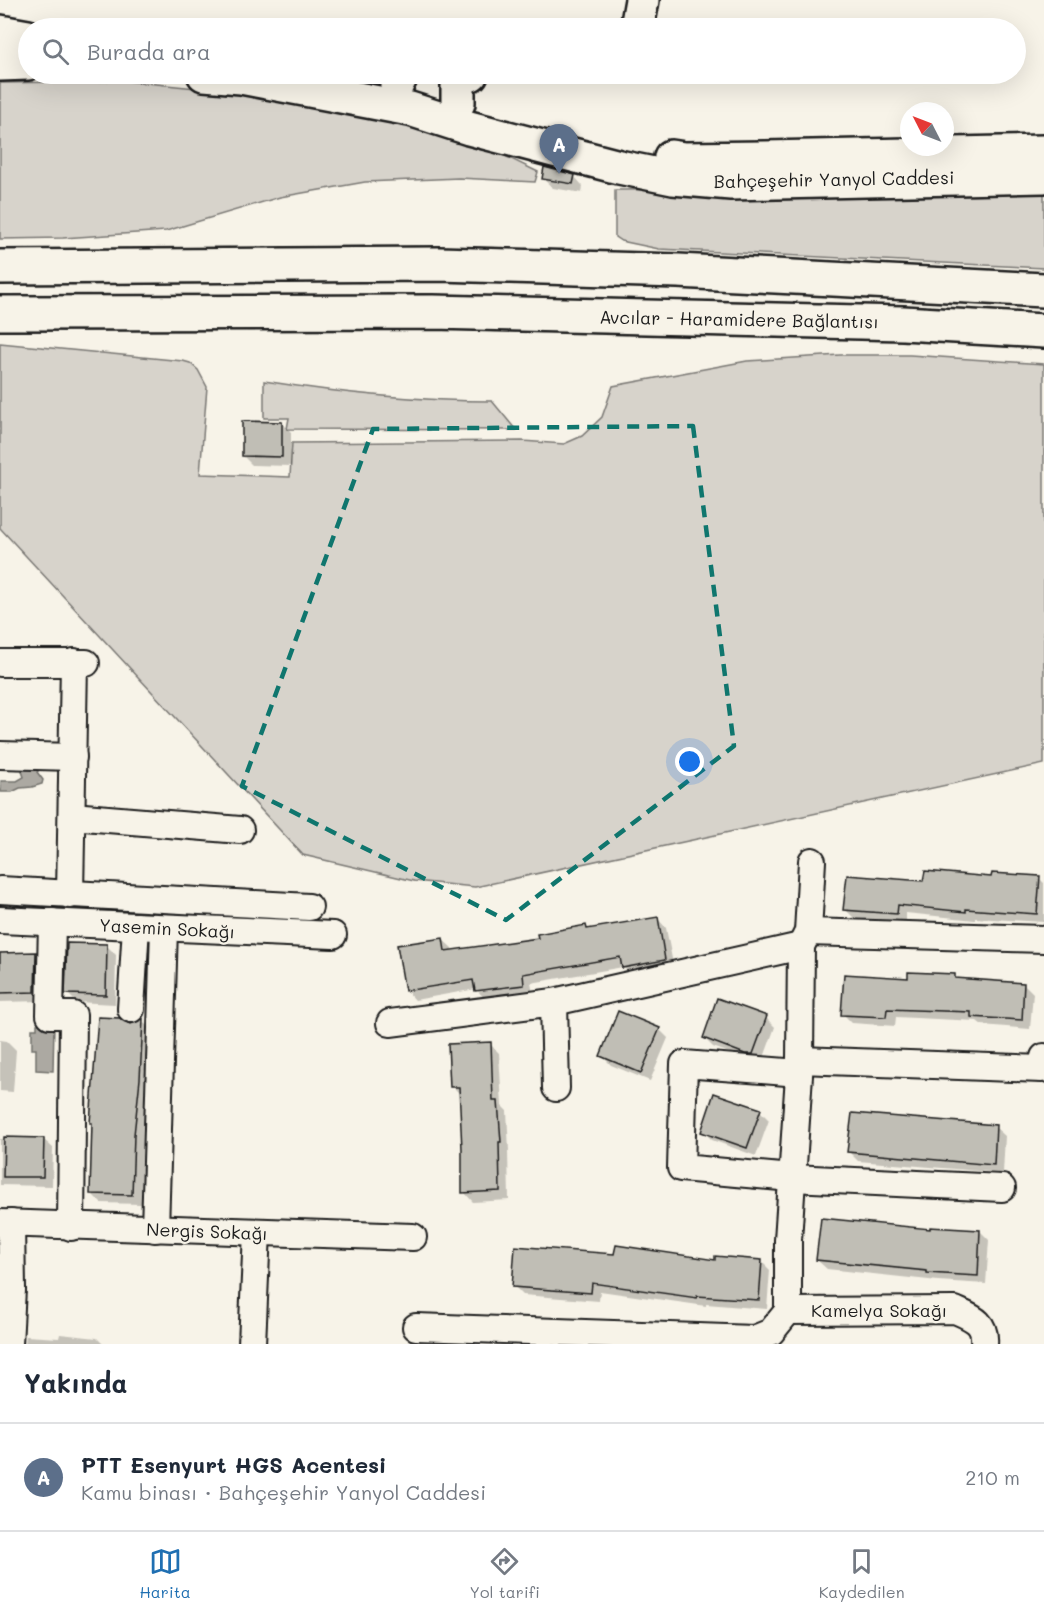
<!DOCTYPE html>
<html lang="tr">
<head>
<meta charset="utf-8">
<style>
  body { margin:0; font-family:Mali,sans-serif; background:#f2f2f3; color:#1f2937 }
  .compass { position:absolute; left:900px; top:102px; width:54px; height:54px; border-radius:50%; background:#fff; box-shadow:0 6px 24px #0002; rotate:312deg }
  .you { position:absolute; left:690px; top:762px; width:21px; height:21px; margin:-15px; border:4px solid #fff; border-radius:50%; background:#1a73e8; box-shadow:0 0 0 9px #1a73e833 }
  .badge { display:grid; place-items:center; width:39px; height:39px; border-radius:50%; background:#1f6fb2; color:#fff; font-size:20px; font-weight:700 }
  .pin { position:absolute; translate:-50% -50px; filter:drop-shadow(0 2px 3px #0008) }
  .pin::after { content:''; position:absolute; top:32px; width:21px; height:18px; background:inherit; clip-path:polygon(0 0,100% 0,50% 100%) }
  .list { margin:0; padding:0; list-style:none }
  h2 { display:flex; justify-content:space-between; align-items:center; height:78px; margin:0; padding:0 24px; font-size:26px }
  h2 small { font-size:20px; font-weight:400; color:#747a83 }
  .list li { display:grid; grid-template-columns:39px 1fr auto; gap:18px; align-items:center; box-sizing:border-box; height:108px; padding:0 24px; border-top:2px solid #e0e1e3 }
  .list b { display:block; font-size:22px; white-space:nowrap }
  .list p { margin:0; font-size:20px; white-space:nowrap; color:#747a83 }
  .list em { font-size:20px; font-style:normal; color:#747a83 }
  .icon { flex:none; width:33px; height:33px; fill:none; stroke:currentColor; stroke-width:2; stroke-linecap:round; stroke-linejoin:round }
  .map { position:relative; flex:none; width:1044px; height:1344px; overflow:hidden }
  .search { position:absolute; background:#fff; box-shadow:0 6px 24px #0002; left:18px; right:18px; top:18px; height:66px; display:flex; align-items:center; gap:15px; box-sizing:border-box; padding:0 21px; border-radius:33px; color:#747a83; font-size:22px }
  .sheet { height:186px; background:#fff }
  nav { display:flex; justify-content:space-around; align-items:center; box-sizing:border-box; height:84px; border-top:2px solid #e0e1e3; background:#fff; font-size:16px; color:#747a83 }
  nav a { display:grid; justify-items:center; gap:3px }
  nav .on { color:#1f6fb2 }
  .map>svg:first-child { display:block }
  .green { fill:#d7d3cb; stroke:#7a7874; stroke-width:1.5 }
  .water { fill:#aca9a2; stroke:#72716c; stroke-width:1.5 }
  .shadow { fill:#0003 }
  .building { fill:#c0beb5; stroke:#1c1c1c; stroke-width:1.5 }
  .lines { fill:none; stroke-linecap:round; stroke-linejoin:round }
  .minor-casing { stroke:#1c1c1c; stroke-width:30 }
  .major-casing { stroke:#1c1c1c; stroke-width:38 }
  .highway-casing { stroke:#1c1c1c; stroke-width:38 }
  .minor { stroke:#f7f3e8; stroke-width:26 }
  .major { stroke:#f7f3e8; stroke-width:33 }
  .highway { stroke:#f7f3e8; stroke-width:33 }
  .marked { fill:none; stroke:#0f766e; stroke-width:4.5; stroke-dasharray:12 8; stroke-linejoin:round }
  .labels { text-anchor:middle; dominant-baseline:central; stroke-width:4.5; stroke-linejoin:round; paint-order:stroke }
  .street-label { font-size:18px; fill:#1c1c1c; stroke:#f7f3e8 }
</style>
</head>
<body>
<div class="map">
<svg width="1044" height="1344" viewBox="0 0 1044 1344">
  <rect width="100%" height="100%" fill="#f7f3e8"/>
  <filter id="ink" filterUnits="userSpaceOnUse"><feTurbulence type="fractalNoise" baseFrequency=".0167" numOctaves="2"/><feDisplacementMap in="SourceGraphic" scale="12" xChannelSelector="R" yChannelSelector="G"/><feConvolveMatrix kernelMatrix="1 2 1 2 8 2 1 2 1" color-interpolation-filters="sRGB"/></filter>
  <g filter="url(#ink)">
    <!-- green -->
    <g class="green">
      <polygon points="126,81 226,91 381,118 468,138 538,172 535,182 459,178 365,182 280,197 166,231 63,238 0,239 0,83"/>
      <polygon points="1044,187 1044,268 659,249 621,241 615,237 615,190"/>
      <polygon points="0,343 183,361 190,363 198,370 207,387 200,474 290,477 292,443 522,441 564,444 582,436 602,417 613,386 747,361 840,355 910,355 1044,364 1044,764 475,887 414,881 303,855 0,528"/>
      <path d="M264,381c75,12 152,20 228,20l24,29 -229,-1 2,-11h-25z"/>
    </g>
    <!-- water -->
    <g class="water">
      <polygon points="28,766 43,767 37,772 43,780 42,784 32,787 20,788 12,792 1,792 1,781 17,781 24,777 22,771"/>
      <polygon points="37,1024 54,1024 53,1071 36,1070 36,1049 32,1049 32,1029 37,1029"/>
    </g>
    <!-- shadow -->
    <g class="shadow">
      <polygon points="574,176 583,186 582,193 553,188 543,179"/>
      <polygon points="282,423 291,432 291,466 252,465 243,456"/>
      <polygon points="1039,878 1044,883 1044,922 975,918 975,920 906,913 906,923 854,918 845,909 925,883"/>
      <polygon points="657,918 666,928 674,969 633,976 623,967 531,983 533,994 486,1000 476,989 415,1000 406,990 442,939 452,948 452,951 540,939 586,927 590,930"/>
      <polygon points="107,946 116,955 115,1004 76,1002 67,993"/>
      <polygon points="0,954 36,954 45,963 44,1001 0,1002"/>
      <polygon points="954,976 958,979 1024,984 1033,993 1030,1029 982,1025 977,1021 896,1017 895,1026 852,1023 843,1014 909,979"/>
      <polygon points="766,1018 775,1027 762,1063 755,1062 713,1047 704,1038"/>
      <polygon points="142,1021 151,1030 149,1089 143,1145 141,1204 101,1203 92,1194 94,1125 91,1122"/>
      <polygon points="659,1029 668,1038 650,1081 611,1065 602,1056"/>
      <polygon points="0,1040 7,1041 16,1050 13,1092 0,1091"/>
      <polygon points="490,1044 499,1053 502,1106 507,1111 509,1151 508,1151 509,1200 473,1202 464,1192 461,1095 452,1086"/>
      <polygon points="760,1111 769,1120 756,1156 712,1140 703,1131"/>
      <polygon points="995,1127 1005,1136 1003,1173 858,1161 849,1152"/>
      <polygon points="0,1139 43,1139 53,1148 52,1186 0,1185"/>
      <polygon points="931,1230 980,1231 989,1240 986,1284 938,1281 827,1269 817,1260"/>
      <polygon points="761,1261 770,1270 767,1309 706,1304 706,1306 600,1291 599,1301 523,1295 514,1286 716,1262"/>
      <polygon points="60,1334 97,1338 103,1344 25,1344 26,1336 59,1338"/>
    </g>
    <!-- building -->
    <g class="building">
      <polygon points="544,167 575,175 573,184 542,179"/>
      <polygon points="242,421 282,422 282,457 242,456"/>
      <polygon points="925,871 991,877 992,873 1040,876 1037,914 966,909 966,912 898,905 897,914 843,910 847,875 923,881"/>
      <polygon points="658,917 665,960 622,968 620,957 523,974 524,985 475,991 473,980 405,991 397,945 443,938 445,951 538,938 537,934 586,925 587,929"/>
      <polygon points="67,943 107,944 106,995 65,994"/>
      <polygon points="36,952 35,992 0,993 0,953"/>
      <polygon points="908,972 955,974 955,978 1024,983 1022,1020 971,1017 971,1012 887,1009 886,1017 841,1015 844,974 908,978"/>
      <polygon points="717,998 767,1016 753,1054 745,1054 703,1038"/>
      <polygon points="618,1011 660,1028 641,1073 600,1056"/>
      <polygon points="98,1017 120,1018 131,1024 143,1019 140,1079 134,1135 132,1195 90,1194 92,1123 90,1123"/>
      <polygon points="491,1042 493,1101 498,1101 501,1142 499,1142 500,1191 462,1193 462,1149 459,1087 450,1087 448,1044"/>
      <polygon points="714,1093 761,1109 747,1148 701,1132"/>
      <polygon points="852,1113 996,1125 994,1165 847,1152"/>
      <polygon points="4,1137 44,1138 43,1177 3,1177"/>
      <polygon points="821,1218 930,1229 930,1227 980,1230 978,1276 927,1273 927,1271 816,1260"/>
      <polygon points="616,1245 715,1260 715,1256 762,1260 759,1300 697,1296 697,1298 592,1283 591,1293 512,1287 515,1246 614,1254"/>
    </g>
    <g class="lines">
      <defs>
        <g id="minor">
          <polyline points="0,663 86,663"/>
          <polyline points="0,755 73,757"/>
          <polyline points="72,816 240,830"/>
          <polyline points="0,890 309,907"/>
          <polyline points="70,895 74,662"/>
          <polyline points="0,920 333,935"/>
          <polyline points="52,922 50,1015 73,1015 71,1227"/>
          <polyline points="808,932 1044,939"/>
          <polyline points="554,1002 801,946"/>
          <polyline points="131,1009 136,926"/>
          <polyline points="390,1023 554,1002 556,1088"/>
          <polyline points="800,1060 1042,1069 1044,1057"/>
          <polyline points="799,1073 684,1064 681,1168 792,1178 1002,1188"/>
          <polyline points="0,1223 413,1237"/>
          <polyline points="155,1229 164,928"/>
          <polyline points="0,1299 12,1289 11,1223"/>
          <path d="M788,1311l167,-1c18,8 31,12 29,34"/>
          <polyline points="416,1327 754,1339 771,1332 788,1311 788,1240 800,1060 801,946 808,932 812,861"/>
          <polyline points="9,1344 12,1289"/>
          <polyline points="252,1344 257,1232"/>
        </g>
        <g id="major">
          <polyline points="637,28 642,0"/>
          <polyline points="0,32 28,37"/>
          <polyline points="0,64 28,63"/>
          <polyline points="204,74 241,77 410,109 469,128 619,167 673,178 731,183 1044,176"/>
          <polyline points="397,84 402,74"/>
          <polyline points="458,103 458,83 463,77 471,74"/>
          <polyline points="671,157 684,159 765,158 1044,152"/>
        </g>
        <g id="highway">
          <polyline points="0,267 439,264 678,271 1044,290"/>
          <polyline points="0,313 433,312 903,323 1044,331"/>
        </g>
      </defs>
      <!-- minor casing -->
      <use href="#minor" class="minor-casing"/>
      <!-- major casing -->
      <use href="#major" class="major-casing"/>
      <!-- highway casing -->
      <use href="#highway" class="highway-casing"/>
      <!-- minor -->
      <use href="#minor" class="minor"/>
      <!-- major -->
      <use href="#major" class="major"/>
      <!-- highway -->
      <use href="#highway" class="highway"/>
    </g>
  </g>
  <!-- marked area -->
  <path class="marked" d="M693,426l41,320 -228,174 -264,-134 131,-357z"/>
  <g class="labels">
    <!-- street labels -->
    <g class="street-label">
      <text transform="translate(834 179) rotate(-1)">Bahçeşehir Yanyol Caddesi</text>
      <text transform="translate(739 319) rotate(1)">Avcılar - Haramidere Bağlantısı</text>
      <text transform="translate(167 928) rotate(3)">Yasemin Sokağı</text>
      <text transform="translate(207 1231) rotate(2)">Nergis Sokağı</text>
      <text x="879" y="1310">Kamelya Sokağı</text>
    </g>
  </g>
</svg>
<svg class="compass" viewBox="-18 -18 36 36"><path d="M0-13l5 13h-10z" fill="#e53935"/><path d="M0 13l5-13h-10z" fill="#747a83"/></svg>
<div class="you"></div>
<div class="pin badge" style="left:559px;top:174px;background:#5c6f8a">A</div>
<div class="search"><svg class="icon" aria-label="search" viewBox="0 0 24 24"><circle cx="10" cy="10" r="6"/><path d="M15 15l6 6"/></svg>Burada ara</div>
</div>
<section class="sheet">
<h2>Yakında<small></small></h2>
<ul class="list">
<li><span class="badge" style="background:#5c6f8a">A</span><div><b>PTT Esenyurt HGS Acentesi</b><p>Kamu binası · Bahçeşehir Yanyol Caddesi</p></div><em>210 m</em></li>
</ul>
</section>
<nav>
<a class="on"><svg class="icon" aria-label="map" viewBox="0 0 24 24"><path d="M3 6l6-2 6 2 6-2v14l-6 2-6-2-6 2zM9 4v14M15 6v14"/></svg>Harita</a>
<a><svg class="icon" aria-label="directions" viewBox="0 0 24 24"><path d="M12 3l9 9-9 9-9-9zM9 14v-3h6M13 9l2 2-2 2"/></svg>Yol tarifi</a>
<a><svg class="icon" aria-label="saved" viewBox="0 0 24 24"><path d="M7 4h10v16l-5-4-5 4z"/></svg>Kaydedilen</a>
</nav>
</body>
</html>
